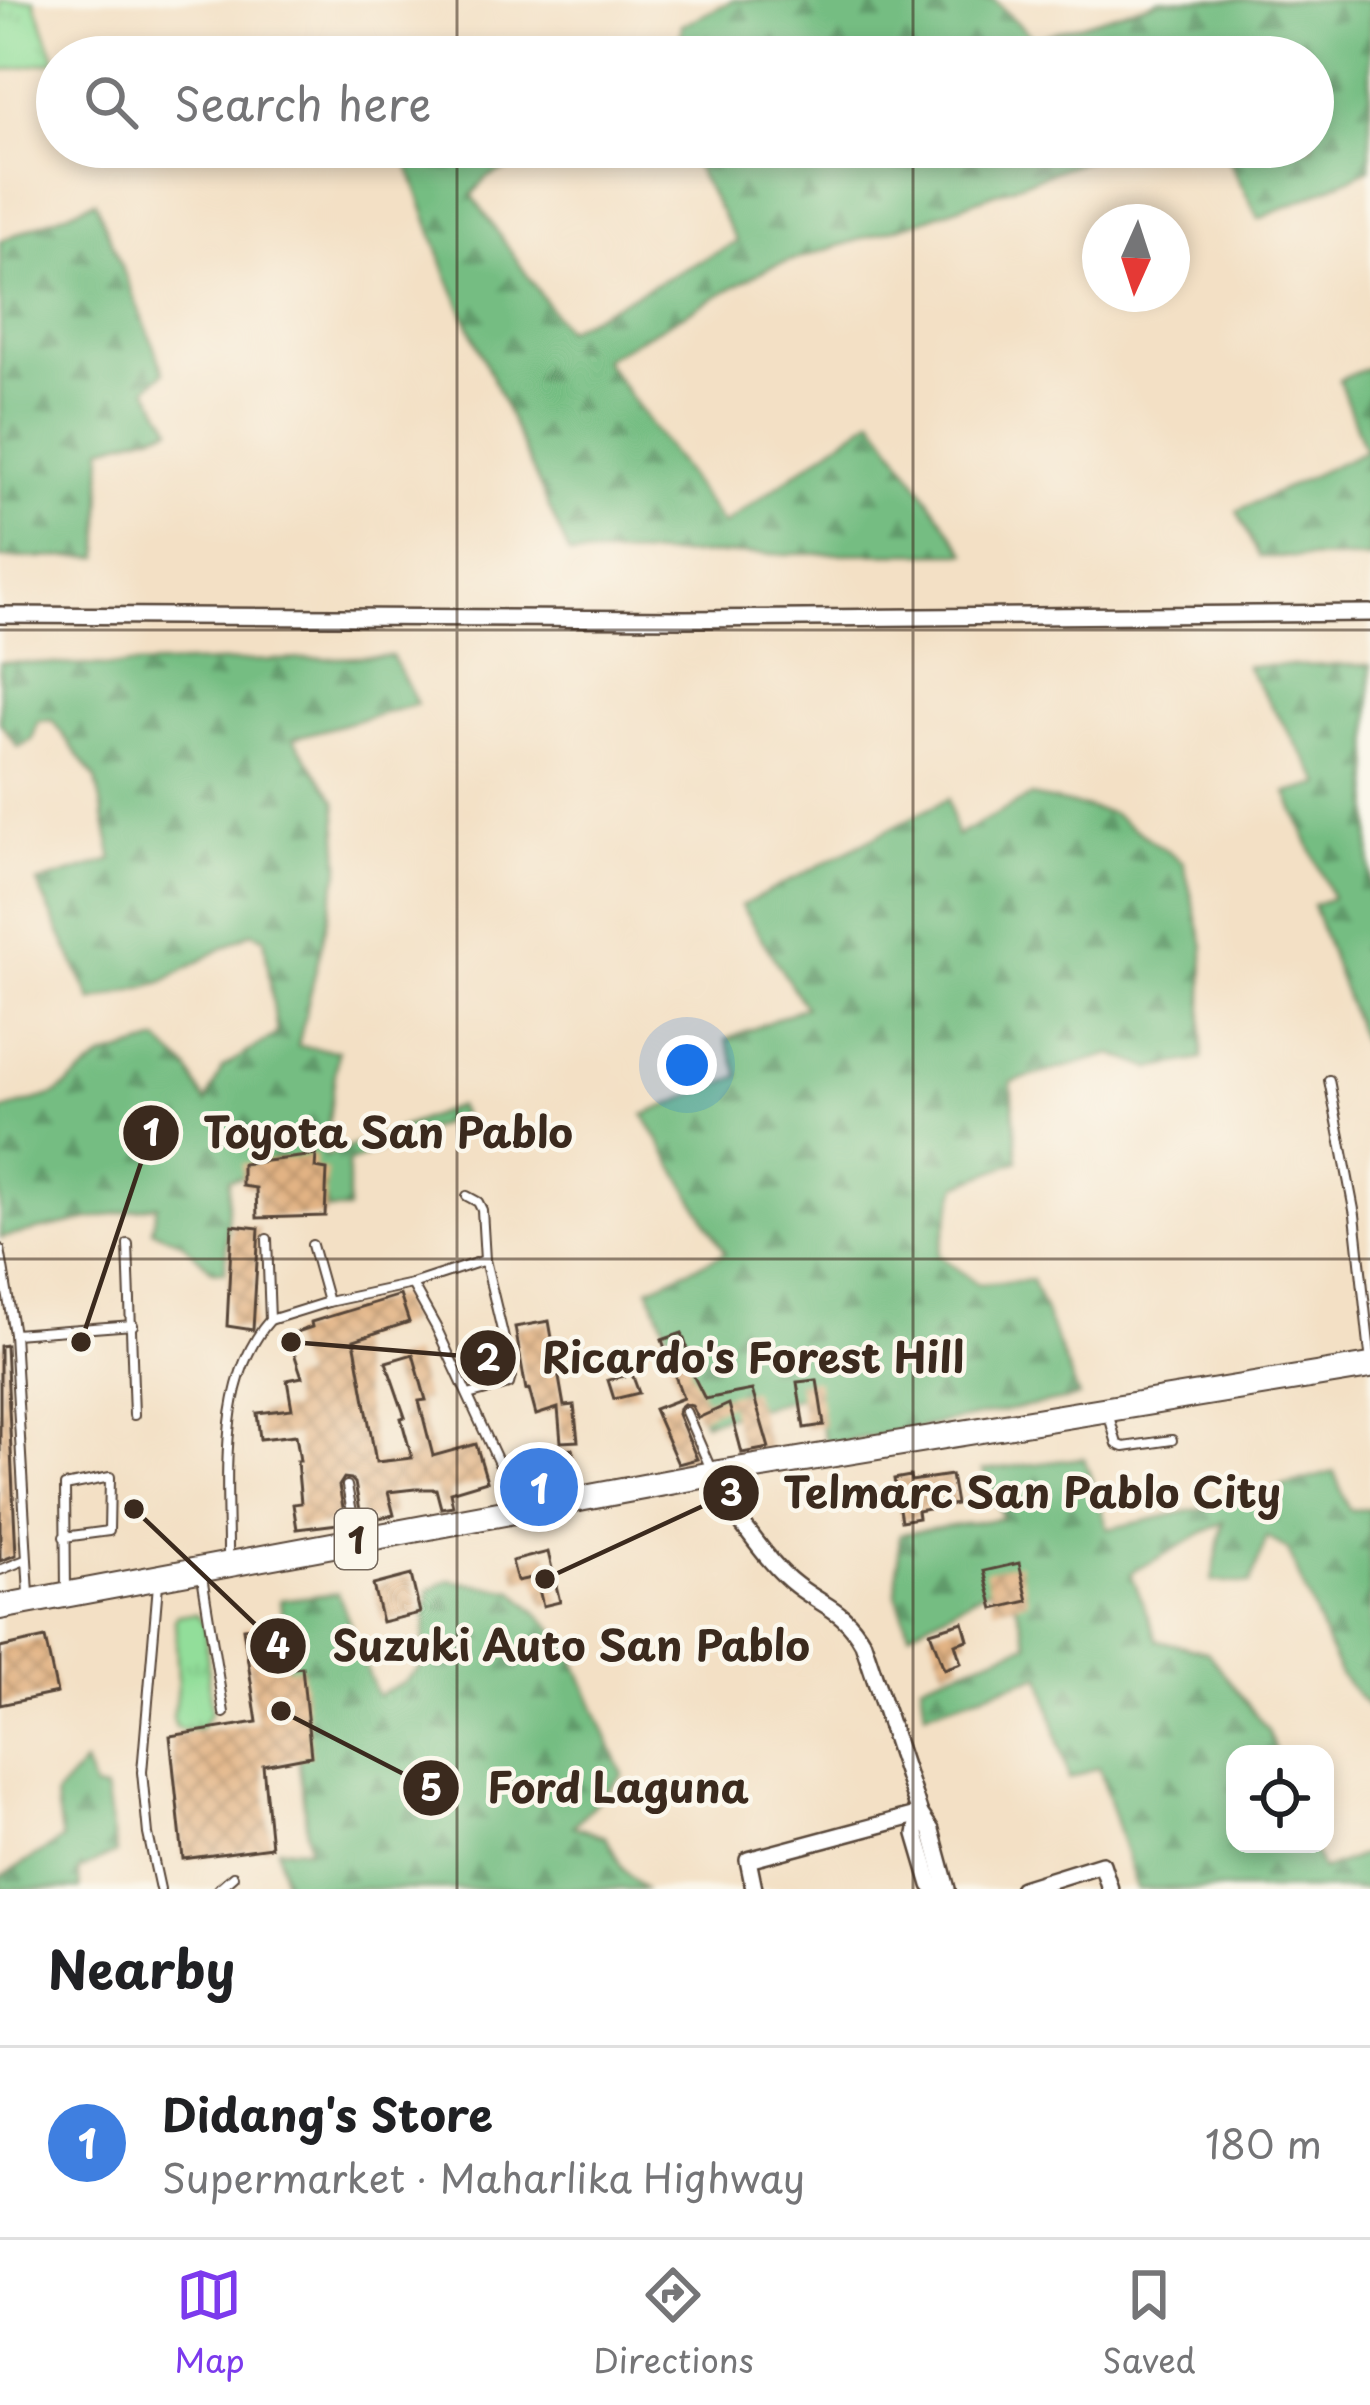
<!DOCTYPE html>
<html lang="en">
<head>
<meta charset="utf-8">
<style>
  body { margin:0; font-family:"Playpen Sans",sans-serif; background:#f2f2f2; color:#202124 }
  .controls { position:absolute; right:36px; bottom:36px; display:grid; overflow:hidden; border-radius:24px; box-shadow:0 6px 18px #0003 }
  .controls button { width:108px; height:108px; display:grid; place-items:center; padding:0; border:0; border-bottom:3px solid #e0e0e0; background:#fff; color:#202124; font:60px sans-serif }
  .compass { position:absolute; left:1082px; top:204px; width:108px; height:108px; border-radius:50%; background:#fff; box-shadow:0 6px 18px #0003; rotate:183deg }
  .you { position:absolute; left:687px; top:1065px; width:42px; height:42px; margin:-30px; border:9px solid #fff; border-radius:50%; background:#1a73e8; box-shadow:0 0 0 18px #1a73e833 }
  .badge { display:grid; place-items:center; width:78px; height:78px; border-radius:50%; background:#7c3aed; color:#fff; font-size:39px; font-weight:700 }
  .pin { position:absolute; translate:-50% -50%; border:6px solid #fff; box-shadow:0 3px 12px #0006 }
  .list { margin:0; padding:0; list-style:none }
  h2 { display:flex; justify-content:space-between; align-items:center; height:156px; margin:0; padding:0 48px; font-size:51px }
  h2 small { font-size:39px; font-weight:400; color:#757577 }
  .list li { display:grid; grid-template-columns:78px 1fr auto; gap:36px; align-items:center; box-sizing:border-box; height:192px; padding:0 48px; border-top:3px solid #e0e0e0 }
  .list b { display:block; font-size:45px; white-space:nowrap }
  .list p { margin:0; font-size:39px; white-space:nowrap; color:#757577 }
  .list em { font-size:39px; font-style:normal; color:#757577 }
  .icon { flex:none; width:66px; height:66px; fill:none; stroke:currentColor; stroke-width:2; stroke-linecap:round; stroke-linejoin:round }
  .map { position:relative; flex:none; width:1370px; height:1889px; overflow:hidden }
  .search { position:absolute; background:#fff; box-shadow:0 6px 18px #0003; left:36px; right:36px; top:36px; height:132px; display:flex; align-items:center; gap:30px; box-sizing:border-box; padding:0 42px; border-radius:66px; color:#757577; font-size:45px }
  .sheet { height:348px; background:#fff }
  nav { display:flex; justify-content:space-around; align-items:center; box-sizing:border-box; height:168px; border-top:3px solid #e0e0e0; background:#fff; font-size:33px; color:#757577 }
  nav a { display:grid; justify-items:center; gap:6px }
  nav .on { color:#7c3aed }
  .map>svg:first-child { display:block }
  .grass { fill:url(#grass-tufts); stroke:#66845c; stroke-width:3 }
  .forest { fill:url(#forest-firs); stroke:#587450; stroke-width:3 }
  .building { fill:url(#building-cross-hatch) }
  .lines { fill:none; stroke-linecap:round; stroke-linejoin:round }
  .service-casing { stroke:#574537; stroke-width:12 }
  .minor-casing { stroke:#574537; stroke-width:20 }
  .primary-casing { stroke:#574537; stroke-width:28 }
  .service { stroke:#fff; stroke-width:8 }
  .minor { stroke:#fff; stroke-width:15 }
  .primary { stroke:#fff; stroke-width:24 }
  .grid { fill:none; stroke:#3b2a1e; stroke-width:3; stroke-opacity:0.55 }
  .labels { text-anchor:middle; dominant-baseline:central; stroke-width:9; stroke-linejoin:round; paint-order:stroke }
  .shield { fill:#fbf7ec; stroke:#75685c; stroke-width:3 }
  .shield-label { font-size:36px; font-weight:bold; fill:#3b2a1e }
  .leader { fill:none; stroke:#3b2a1e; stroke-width:4.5 }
  .callout-dot { fill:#3b2a1e; stroke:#fbf7ec; stroke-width:4.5 }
  .mark-label { font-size:36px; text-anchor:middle; font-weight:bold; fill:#fff }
  .callout-label { font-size:42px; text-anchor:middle; font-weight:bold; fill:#3b2a1e; stroke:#fbf7ec; stroke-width:9; stroke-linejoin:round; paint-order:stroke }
</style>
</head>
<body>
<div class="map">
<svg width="1370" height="1889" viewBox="0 0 1370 1889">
  <defs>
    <pattern id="grass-tufts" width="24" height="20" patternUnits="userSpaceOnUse" patternTransform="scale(3)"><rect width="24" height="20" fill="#92de9a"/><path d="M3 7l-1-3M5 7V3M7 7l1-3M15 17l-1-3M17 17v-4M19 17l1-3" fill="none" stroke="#7fbf84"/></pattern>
    <pattern id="forest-firs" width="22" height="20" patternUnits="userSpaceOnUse" patternTransform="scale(3)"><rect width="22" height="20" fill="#75bd82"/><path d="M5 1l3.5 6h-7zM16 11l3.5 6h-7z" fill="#619a6a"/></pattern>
    <pattern id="building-cross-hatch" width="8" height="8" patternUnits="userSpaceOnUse" patternTransform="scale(3)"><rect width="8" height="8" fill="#e2b384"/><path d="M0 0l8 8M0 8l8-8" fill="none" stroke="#b8926b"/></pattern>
  </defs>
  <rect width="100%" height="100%" fill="#fbf7ec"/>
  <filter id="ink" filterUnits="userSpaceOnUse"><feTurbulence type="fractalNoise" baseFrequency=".00833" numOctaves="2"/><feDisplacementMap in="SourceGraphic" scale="24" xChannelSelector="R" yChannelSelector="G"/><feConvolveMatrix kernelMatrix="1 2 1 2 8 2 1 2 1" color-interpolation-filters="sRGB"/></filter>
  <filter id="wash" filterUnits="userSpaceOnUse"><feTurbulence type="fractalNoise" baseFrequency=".004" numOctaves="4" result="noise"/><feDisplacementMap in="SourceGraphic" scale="48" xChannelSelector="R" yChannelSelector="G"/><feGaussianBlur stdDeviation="2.7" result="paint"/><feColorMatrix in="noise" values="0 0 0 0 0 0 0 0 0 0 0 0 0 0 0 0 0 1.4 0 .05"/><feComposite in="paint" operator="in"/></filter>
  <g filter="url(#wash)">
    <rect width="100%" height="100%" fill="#f3e0c5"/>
    <!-- grass -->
    <g class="grass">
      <polygon points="0,0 34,0 56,61 0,71"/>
      <polygon points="197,1614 205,1625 211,1712 201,1728 184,1730 176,1727 173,1717 178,1680 175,1620 178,1615"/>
    </g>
    <!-- forest -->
    <g class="forest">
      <polygon points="734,0 994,0 1034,39 1161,0 1370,0 1370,169 1259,219 1222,147 1313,147 1313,57 679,57 682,25"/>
      <polygon points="402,147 560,147 486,178 472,195 565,330 737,242 684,147 1120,147 923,220 770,267 603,359 723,525 873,418 966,553 570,555 447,275"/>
      <polygon points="95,201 164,372 147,388 172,428 103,447 100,557 0,558 0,241"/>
      <polygon points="1370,367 1370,558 1260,557 1237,511 1365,451 1339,380"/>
      <polygon points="392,656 417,704 293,738 336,801 340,866 298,1046 338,1051 324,1157 457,1106 462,1115 348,1163 348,1210 328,1210 321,1183 311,1167 229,1179 225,1272 213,1271 180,1241 152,1230 157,1205 0,1238 0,1111 55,1095 102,1058 159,1041 188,1069 206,1103 222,1068 277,1034 264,937 252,932 162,982 92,1001 37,883 113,860 96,779 52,720 38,721 32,740 18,747 0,722 0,662 106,666"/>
      <polygon points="1370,665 1370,1065 1313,905 1332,898 1287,793 1322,784 1246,666"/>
      <polygon points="1031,796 1111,813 1183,862 1204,946 1202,1059 1151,1069 1113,1054 1011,1082 1018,1161 958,1185 938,1255 978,1284 1032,1280 1079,1397 827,1445 811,1394 704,1422 649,1288 725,1253 644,1115 740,1076 726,1040 805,1007 741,906 948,799 956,836"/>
      <polygon points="1084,1458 1108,1529 1212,1506 1334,1472 1349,1510 1370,1509 1370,1709 1340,1675 1288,1550 1267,1537 1250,1584 1212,1581 1223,1522 1131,1573 1157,1640 1207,1652 1268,1730 1277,1754 1235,1754 1235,1844 1311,1844 1322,1870 1370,1852 1370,1889 1137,1889 1099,1767 1069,1779 1041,1675 925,1712 921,1683 1028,1644 1008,1578 909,1632 896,1594 900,1534 1003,1518 983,1470"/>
      <polygon points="449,1580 514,1591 567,1642 623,1775 573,1826 606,1837 622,1868 644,1889 285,1889 278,1848 309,1849 280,1600 338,1593 377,1696 404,1682 421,1667 429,1590"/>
      <polygon points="84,1764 94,1789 105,1791 116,1853 78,1871 80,1889 0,1889 0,1878 62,1840 55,1796"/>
    </g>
    <g id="blocks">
      <!-- building -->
      <g class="building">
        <polygon points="316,1155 315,1168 327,1170 325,1216 257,1218 256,1188 242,1186 242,1164"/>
        <polygon points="232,1225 259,1228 253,1330 227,1326"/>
        <polygon points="400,1295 409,1322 354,1340 376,1462 412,1458 401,1418 405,1417 386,1362 413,1354 426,1400 419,1401 433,1456 476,1444 487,1481 450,1492 453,1506 441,1508 436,1489 415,1489 388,1492 394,1515 362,1521 355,1483 351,1479 344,1478 339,1486 346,1523 297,1529 293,1504 301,1503 297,1461 300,1461 296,1435 260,1439 257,1413 292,1409 287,1380 302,1377 288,1335 312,1327 311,1322"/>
        <polygon points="549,1321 564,1406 574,1405 578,1441 561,1442 558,1408 536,1415 529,1389 526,1390 515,1327"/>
        <polygon points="682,1333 693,1366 689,1367 705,1399 752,1390 769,1448 742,1453 729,1404 698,1418 692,1406 684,1404 679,1408 678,1414 697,1459 678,1464 654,1409 683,1398 662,1340"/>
        <polygon points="6,1345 16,1555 0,1561 0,1346"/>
        <polygon points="632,1374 639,1393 614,1399 608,1380"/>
        <polygon points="817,1380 824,1425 804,1428 797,1382"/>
        <polygon points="572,1449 581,1477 557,1481 558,1486 535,1490 528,1458"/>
        <polygon points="951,1475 956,1504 917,1511 918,1518 901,1521 894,1479 910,1476 911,1481"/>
        <polygon points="548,1552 560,1602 543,1606 536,1577 517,1581 512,1561"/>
        <polygon points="1019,1563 1028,1601 994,1609 984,1571"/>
        <polygon points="411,1575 420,1613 382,1622 373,1585"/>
        <polygon points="963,1622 968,1640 955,1644 961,1663 944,1669 930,1632"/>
        <polygon points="283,1623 286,1669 302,1667 311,1756 263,1765 271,1847 183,1859 170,1736 257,1722 243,1628"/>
        <polygon points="45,1638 57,1693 0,1705 0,1648"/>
      </g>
    </g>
  </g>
  <g filter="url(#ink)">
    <use href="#blocks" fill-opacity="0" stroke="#574537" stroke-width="3"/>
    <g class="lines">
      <defs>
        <g id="service">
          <polyline points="1329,1080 1355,1215 1370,1354"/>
          <polyline points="467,1196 478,1202 482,1210 485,1260 512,1372 509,1384 468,1395"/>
          <polyline points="128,1244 134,1415"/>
          <polyline points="312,1245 328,1302"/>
          <polyline points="0,1249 14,1334 29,1594"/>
          <polyline points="412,1284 485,1260"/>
          <polyline points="270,1320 328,1302 412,1284 436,1327 519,1507"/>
          <polyline points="14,1334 133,1325"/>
          <polyline points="686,1412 713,1474 736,1504 742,1523"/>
          <polyline points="1109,1416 1117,1444 1124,1447 1172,1440"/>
          <polyline points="347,1486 357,1538"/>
          <polyline points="64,1537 109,1531 110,1477 65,1486 66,1590"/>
          <path d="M228,1562c1,-78 -13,-179 42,-242l-3,-81"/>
          <polyline points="0,1570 25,1560"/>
          <polyline points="202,1576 224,1713"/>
          <polyline points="158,1584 142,1772 148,1834 160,1889"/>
          <polyline points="218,1889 233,1876"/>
        </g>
        <g id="minor">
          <polyline points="0,615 685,619 1370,613"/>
          <path d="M743,1525c16,21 32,44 53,60 28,22 48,24 67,58l57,171 11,16 16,59"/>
          <polyline points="920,1814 916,1834 931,1885 935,1889"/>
          <polyline points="754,1889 748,1860 920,1814"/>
          <polyline points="1022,1889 1102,1864 1110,1889"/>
        </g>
        <polyline id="primary" points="0,1607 713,1474 1370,1366"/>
      </defs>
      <!-- service casing -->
      <use href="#service" class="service-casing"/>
      <!-- minor casing -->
      <use href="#minor" class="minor-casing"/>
      <!-- primary casing -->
      <use href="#primary" class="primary-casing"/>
      <!-- service -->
      <use href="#service" class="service"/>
      <!-- minor -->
      <use href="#minor" class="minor"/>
      <!-- primary -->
      <use href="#primary" class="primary"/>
    </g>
  </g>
  <!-- grid -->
  <path class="grid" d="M457,0v57M913,0v57M457,147v1742M913,147v1742M0,630h1370M0,1259h1370"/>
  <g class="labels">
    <!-- shield labels -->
    <rect class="shield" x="335" y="1509" width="42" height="60" rx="9"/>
    <g class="shield-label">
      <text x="356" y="1539">1</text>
    </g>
  </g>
  <!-- callouts -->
  <path class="leader" d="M81 1342L151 1133M291 1342L488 1358M545 1579L731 1493M134 1509L278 1646M281 1711L431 1788"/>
  <g class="callout-dot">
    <circle cx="81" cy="1342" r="12"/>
    <circle cx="291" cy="1342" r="12"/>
    <circle cx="545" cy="1579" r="12"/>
    <circle cx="134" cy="1509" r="12"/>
    <circle cx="281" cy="1711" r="12"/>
    <circle cx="151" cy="1133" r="30"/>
    <circle cx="488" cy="1358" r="30"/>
    <circle cx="731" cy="1493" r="30"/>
    <circle cx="278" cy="1646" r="30"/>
    <circle cx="431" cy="1788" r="30"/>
  </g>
  <g class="mark-label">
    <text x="151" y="1146">1</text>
    <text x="488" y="1371">2</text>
    <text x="731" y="1506">3</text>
    <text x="278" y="1659">4</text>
    <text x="431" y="1801">5</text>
  </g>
  <g class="callout-label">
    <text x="388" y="1148">Toyota San Pablo</text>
    <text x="753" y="1373">Ricardo's Forest Hill</text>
    <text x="1032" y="1508">Telmarc San Pablo City</text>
    <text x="571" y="1661">Suzuki Auto San Pablo</text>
    <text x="618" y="1803">Ford Laguna</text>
  </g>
</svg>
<div class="controls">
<button><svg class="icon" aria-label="locate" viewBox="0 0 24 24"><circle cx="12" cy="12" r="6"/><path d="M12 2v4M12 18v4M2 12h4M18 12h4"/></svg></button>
</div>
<svg class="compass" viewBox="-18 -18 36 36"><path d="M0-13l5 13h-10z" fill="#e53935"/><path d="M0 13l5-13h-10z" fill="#757577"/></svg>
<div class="you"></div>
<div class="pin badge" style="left:539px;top:1487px;background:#3f7fe0">1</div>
<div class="search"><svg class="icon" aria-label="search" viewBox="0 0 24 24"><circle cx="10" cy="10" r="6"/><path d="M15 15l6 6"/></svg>Search here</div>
</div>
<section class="sheet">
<h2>Nearby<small></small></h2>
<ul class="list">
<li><span class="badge" style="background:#3f7fe0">1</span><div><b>Didang's Store</b><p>Supermarket · Maharlika Highway</p></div><em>180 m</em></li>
</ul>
</section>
<nav>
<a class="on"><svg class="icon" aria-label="map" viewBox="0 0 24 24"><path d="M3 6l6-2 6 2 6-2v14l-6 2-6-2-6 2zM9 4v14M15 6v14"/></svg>Map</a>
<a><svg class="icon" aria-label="directions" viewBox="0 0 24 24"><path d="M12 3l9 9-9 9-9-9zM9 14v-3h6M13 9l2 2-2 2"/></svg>Directions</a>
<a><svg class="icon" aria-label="saved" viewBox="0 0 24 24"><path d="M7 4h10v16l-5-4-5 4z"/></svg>Saved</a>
</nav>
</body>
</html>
